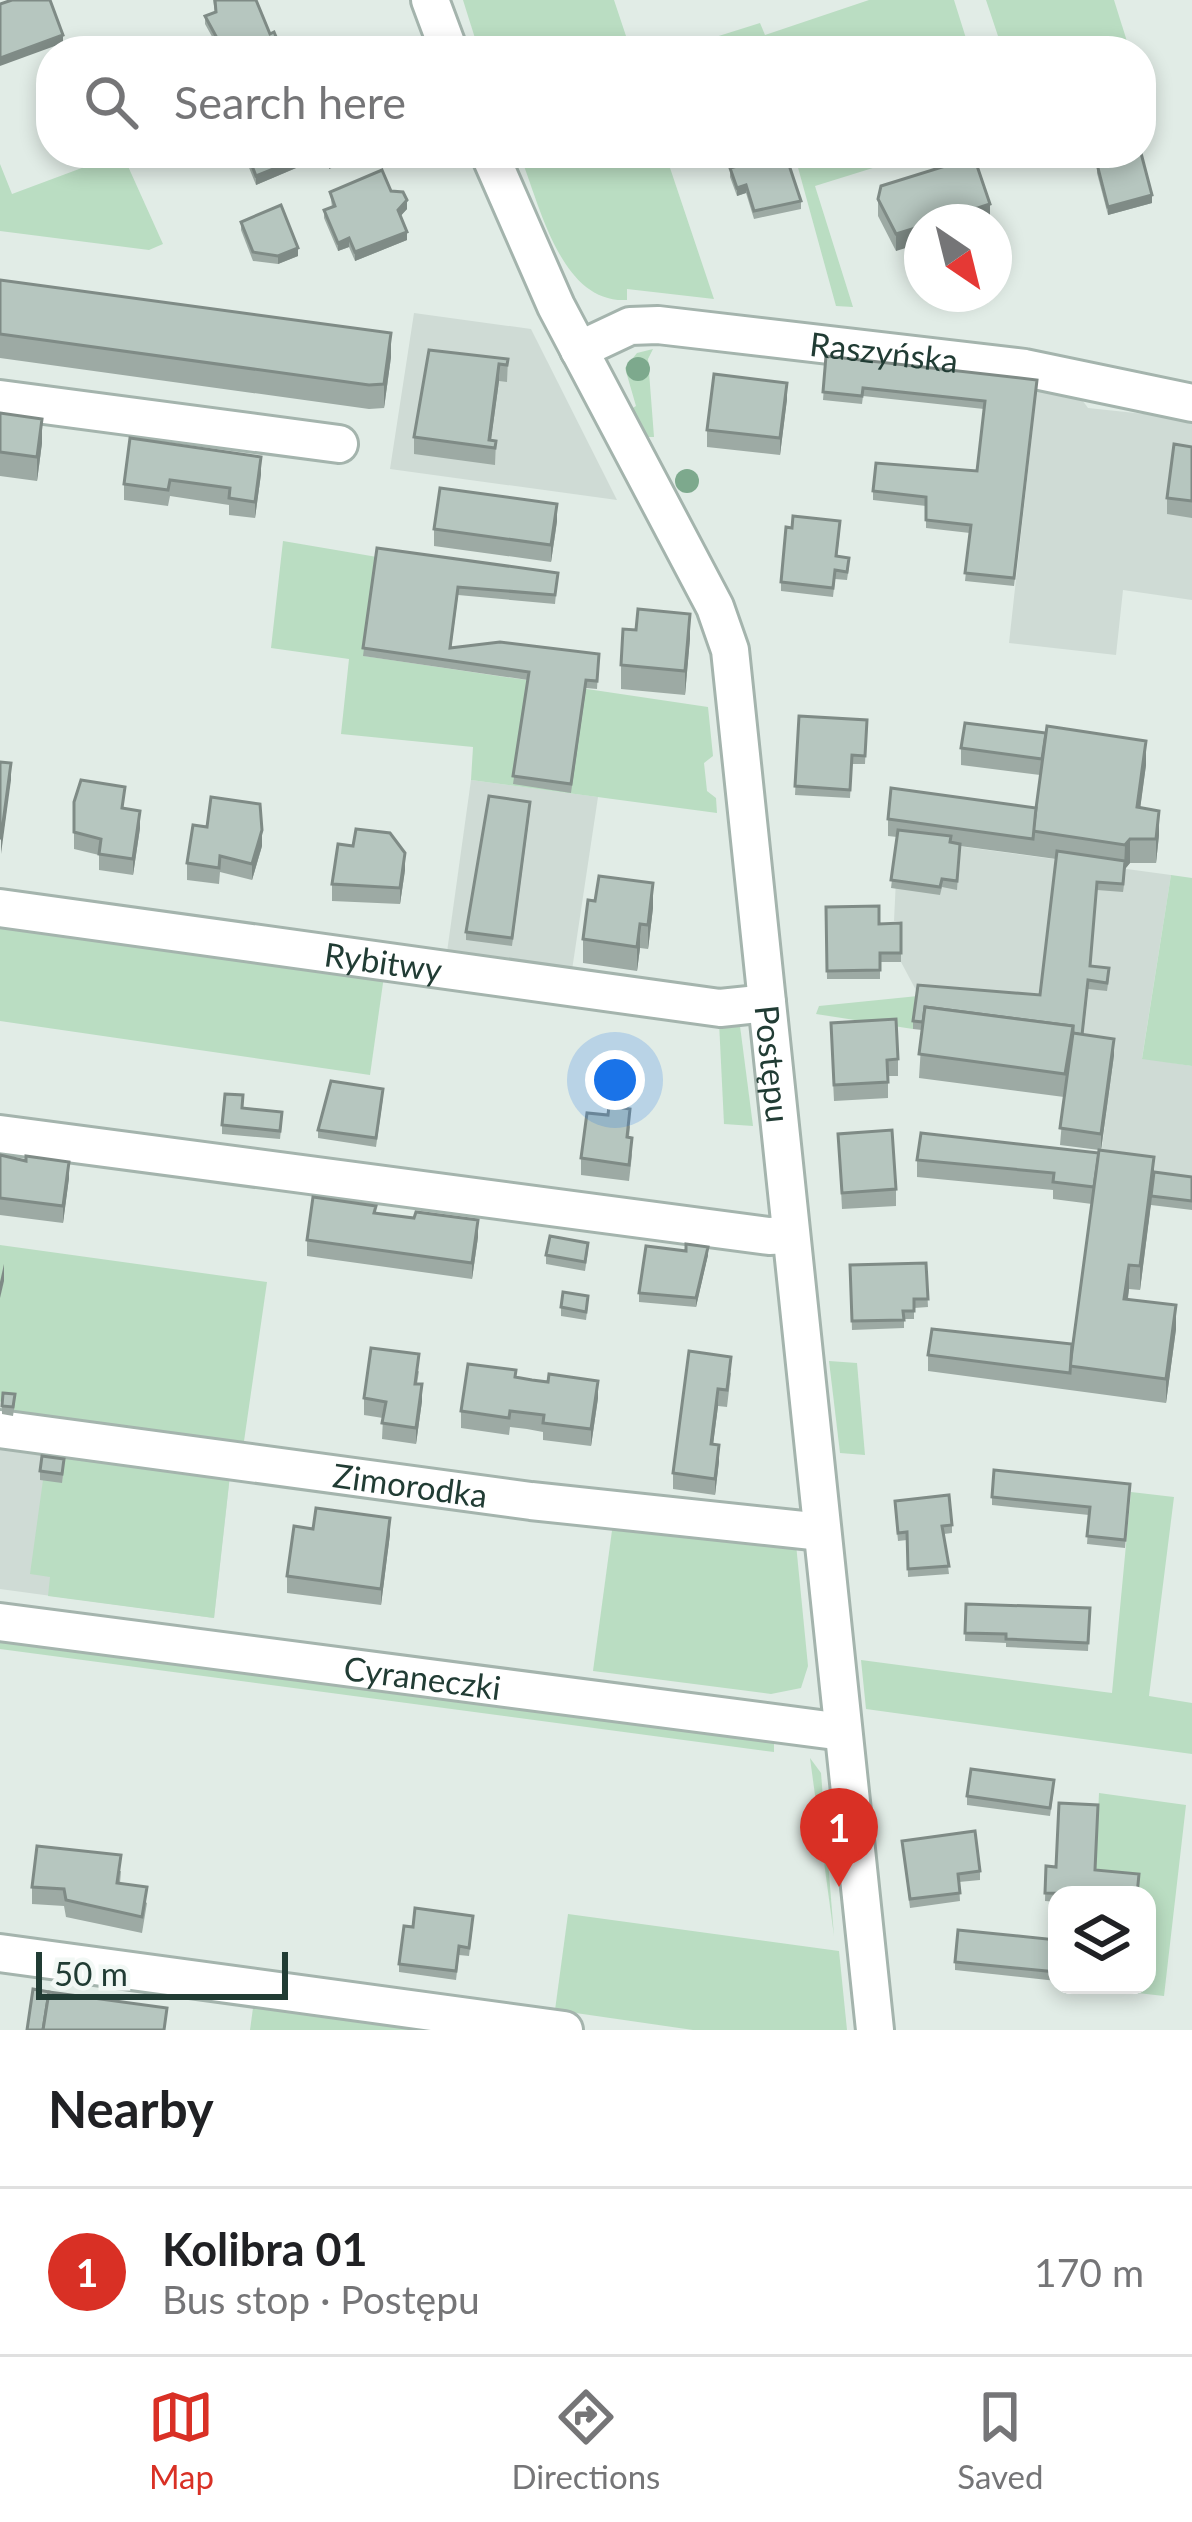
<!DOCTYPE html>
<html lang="en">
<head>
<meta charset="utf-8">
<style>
  body { margin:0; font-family:Lato,sans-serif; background:#f6f6f6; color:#202124 }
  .controls { position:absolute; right:36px; bottom:36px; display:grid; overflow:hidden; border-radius:24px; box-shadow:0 6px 18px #0003 }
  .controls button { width:108px; height:108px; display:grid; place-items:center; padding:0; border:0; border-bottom:3px solid #e0e0e0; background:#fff; color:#202124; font:60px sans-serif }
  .compass { position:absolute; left:904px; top:204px; width:108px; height:108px; border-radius:50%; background:#fff; box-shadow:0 6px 18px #0003; rotate:145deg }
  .scale { position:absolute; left:36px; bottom:30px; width:252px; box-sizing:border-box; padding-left:12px; border:6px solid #213c34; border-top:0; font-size:33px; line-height:42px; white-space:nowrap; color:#213c34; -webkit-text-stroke:9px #f2f8f5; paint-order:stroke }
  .you { position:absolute; left:615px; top:1080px; width:42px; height:42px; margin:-30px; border:9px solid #fff; border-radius:50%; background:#1a73e8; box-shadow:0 0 0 18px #1a73e833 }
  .badge { display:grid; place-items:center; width:78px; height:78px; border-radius:50%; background:#d93025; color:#fff; font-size:39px; font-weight:700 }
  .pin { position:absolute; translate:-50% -99px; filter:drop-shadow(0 3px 6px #0008) }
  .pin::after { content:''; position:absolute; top:63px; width:42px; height:36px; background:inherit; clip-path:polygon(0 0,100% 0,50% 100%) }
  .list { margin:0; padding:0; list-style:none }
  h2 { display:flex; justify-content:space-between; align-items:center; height:156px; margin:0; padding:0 48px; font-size:51px }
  h2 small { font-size:39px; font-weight:400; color:#757577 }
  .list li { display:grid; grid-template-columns:78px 1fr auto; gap:36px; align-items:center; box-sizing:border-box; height:168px; padding:0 48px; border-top:3px solid #e0e0e0 }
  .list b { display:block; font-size:45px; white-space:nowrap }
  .list p { margin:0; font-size:39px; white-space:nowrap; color:#757577 }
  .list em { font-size:39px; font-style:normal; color:#757577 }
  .icon { flex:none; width:66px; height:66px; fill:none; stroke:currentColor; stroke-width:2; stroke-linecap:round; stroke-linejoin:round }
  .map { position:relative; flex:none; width:1192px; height:2030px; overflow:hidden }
  .search { position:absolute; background:#fff; box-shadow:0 6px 18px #0003; left:36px; right:36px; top:36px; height:132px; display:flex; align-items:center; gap:30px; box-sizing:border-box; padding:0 42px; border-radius:48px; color:#757577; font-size:45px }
  .sheet { height:324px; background:#fff }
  nav { display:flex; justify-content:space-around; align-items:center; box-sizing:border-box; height:168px; border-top:3px solid #e0e0e0; background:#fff; font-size:33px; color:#757577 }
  nav a { display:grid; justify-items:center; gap:6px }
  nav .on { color:#d93025 }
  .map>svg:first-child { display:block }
  .built { fill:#cfdbd5 }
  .green { fill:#baddc2 }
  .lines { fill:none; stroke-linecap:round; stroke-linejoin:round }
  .minor-casing { stroke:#a4b4ad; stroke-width:42 }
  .minor { stroke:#fff; stroke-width:36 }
  .tree { fill:#7da98d }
  .wall { fill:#9daaa4 }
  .shaded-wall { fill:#7f8b86 }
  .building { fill:#b6c6bf; stroke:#7f8b86; stroke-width:3 }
  .labels { text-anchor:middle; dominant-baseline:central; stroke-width:9; stroke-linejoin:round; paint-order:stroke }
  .street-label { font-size:33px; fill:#213c34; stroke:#f2f8f5 }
</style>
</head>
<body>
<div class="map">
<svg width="1192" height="2030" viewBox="0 0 1192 2030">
  <rect width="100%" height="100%" fill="#e1ece6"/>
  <!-- built -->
  <g class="built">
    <polygon points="414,313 531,329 617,500 390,469"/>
    <polygon points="1037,388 1077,393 1088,408 1192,419 1192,600 1123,590 1116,655 1009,643"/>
    <polygon points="471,780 598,797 572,970 447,952"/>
    <polygon points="898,838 1171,875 1142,1058 1192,1066 1192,1186 1099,1174 1113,1055 918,994 901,962 900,921 894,921"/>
    <polygon points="0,1444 230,1475 214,1618 0,1589"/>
  </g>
  <!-- green -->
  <g class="green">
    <polygon points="463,0 614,0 631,51 479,51"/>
    <polygon points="869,0 954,0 970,51 671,51 760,23 765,35"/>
    <polygon points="986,0 1114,0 1130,51 1003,51"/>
    <polygon points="122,153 163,244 149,250 0,231 0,164 12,194"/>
    <path d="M519,153h146l49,146 -87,-10v11c-67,4 -87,-96 -108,-147z"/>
    <polygon points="794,153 921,153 815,186 853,307 836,306"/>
    <polygon points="653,349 648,359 654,437 641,437 628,411 636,406 625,368 637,353"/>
    <polygon points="283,541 377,557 364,656 708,707 713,756 704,763 707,791 716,798 717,813 471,780 473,747 341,734 349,659 271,648"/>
    <polygon points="1171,875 1192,878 1192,1066 1142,1059"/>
    <polygon points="0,926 384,976 370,1075 0,1021"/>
    <polygon points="918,996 913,1029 816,1014 819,1006"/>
    <polygon points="719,1022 740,1026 753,1126 724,1124"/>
    <polygon points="0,1245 267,1282 242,1455 20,1422 0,1401"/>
    <polygon points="829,1361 857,1363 865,1455 840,1453"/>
    <polygon points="65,1453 230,1475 214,1618 48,1596 50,1577 30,1574 43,1480 62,1482"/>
    <polygon points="1131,1492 1174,1497 1149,1696 1192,1703 1192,1754 866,1709 861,1660 1112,1693"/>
    <polygon points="613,1523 796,1544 808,1666 801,1688 771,1694 593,1671"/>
    <polygon points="0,1634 774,1740 774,1752 0,1649"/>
    <polygon points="810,1758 821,1773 834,1936"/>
    <polygon points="1099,1793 1186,1805 1164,1996 1129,1992 1130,1985 1147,1985 1147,1895 1138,1895 1139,1883 1095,1878"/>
    <polygon points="568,1914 839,1951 847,2030 693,2030 555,2010"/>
    <polygon points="253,2008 432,2030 250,2030"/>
  </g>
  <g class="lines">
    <defs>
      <g id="minor">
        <polyline points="430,0 449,51"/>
        <path id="s1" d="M489,153l67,153 159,301 15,43 145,1380"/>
        <path id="s2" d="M579,350l51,-24 28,-1 367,43 167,35"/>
        <polyline points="0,399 339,444"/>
        <path id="s3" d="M0,908l720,100 47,-5"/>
        <polyline points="0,1134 769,1236 791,1235"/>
        <path id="s4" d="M0,1429l531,72 291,31"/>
        <path id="s5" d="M0,1622l843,110"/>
        <polyline points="0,1953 564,2030"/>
      </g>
    </defs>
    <!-- minor casing -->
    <use href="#minor" class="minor-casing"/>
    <!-- minor -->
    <use href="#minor" class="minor"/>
  </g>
  <!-- trees -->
  <g class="tree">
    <circle cx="638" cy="369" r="12"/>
    <circle cx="687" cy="481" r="12"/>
  </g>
  <!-- wall -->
  <g class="wall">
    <polygon points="213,0 256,0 270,34 282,51 220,51 205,24 205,16 215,12"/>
    <polygon points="243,153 293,153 296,168 256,185"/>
    <polygon points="1097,164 1152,203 1108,215 1097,173"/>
    <polygon points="730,168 801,201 801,209 754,219 746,193 737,196 730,177"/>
    <polygon points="391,191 407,209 400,216 407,240 355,261 349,247 338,251 324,218 324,210 332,207 330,192"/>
    <polygon points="878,199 990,221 922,222 896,251 878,216"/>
    <polygon points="241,222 298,256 278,264 253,261 241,230"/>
    <polygon points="0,280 391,357 384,408 369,409 0,358"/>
    <polygon points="429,350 508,359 507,382 499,381 491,440 496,441 495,465 414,454 414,437"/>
    <polygon points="826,356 1037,388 1014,586 965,581 970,533 926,528 926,506 873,500 873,491 977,471 984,409 863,396 862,404 823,400"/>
    <polygon points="787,399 780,455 707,447 707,430"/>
    <polygon points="0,413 42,443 37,481 0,476"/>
    <polygon points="1192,447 1192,518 1167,514 1167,498"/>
    <polygon points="261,474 255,518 229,515 229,505 170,496 168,506 124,500 124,484"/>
    <polygon points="557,521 551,562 434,546 434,529"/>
    <polygon points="840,530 837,557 849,566 847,580 835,579 833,597 781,591 781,582"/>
    <polygon points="377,548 558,573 555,604 458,595 451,648 599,654 597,689 586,688 571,793 513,784 528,680 363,656"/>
    <polygon points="636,630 690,638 685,695 621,689 621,665"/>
    <polygon points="799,716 867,720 865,764 852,764 850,798 795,795"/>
    <polygon points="961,748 1146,765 1140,808 1159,835 1156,863 1130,863 1125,869 1123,892 1097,890 1090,966 1109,977 1107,991 1088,989 1083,1035 1114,1055 1101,1150 1154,1172 1192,1177 1192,1210 1151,1205 1151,1202 1140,1290 1129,1289 1128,1299 1176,1329 1166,1403 928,1371 928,1355 1072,1344 1092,1204 1053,1199 1053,1190 917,1177 917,1160 1099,1153 1099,1150 1060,1145 1064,1097 919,1078 922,1030 913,1029 913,1021 1040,995 1056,859 960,846 957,890 942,887 940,895 891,888 897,837 888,836 888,819 1036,808 1040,775 961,765"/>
    <polygon points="74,802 124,809 140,828 133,875 99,870 99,855 74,849"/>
    <polygon points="530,810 512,946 466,940 466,932"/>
    <polygon points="262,846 252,880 220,872 219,884 187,880 187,863"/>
    <polygon points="405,870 400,904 332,901 332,884"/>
    <polygon points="595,901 653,908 648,949 640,948 637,971 583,963 583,939"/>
    <polygon points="826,907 879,924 901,923 901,962 880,962 880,979 827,979"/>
    <polygon points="831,1039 898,1059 898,1076 888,1076 888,1098 834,1101"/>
    <polygon points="383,1097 376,1147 318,1138 318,1130"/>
    <polygon points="282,1121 280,1139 222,1134 222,1125"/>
    <polygon points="630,1126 629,1137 632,1155 629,1181 581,1175 581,1158"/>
    <polygon points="838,1134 896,1189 896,1206 842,1209"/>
    <polygon points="0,1155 26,1161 69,1178 63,1223 0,1215"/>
    <polygon points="376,1213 478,1237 472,1279 307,1256 307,1240"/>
    <polygon points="588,1251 585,1271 546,1264 546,1255"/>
    <polygon points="708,1255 696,1307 639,1302 639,1293"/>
    <polygon points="926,1263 928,1307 914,1308 914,1319 904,1319 904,1328 852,1330 850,1265"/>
    <polygon points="588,1304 586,1320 561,1316 561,1307"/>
    <polygon points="689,1351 731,1373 727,1407 718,1406 713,1444 719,1461 715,1495 673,1489 673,1473"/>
    <polygon points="419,1371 417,1384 422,1401 416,1444 382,1439 383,1418 364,1415 364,1398"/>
    <polygon points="516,1377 598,1398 591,1446 543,1440 543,1432 527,1429 510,1427 509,1435 461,1428 461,1411"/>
    <polygon points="15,1403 13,1416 2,1414 2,1406"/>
    <polygon points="64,1467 62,1483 40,1480 40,1471"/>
    <polygon points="1130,1484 1125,1548 1087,1544 1089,1515 992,1505 992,1497"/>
    <polygon points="895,1509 952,1525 952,1533 944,1534 949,1574 908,1577 907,1540 898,1541"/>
    <polygon points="313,1529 390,1534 381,1605 287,1593 287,1576"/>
    <polygon points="966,1604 1090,1608 1088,1651 1006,1647 1006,1643 965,1641"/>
    <polygon points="1054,1788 1050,1816 967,1805 967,1796"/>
    <polygon points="902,1841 980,1871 980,1880 959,1882 960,1901 910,1908"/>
    <polygon points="1046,1866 1095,1870 1138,1895 1057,1895 1057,1902 1045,1901"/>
    <polygon points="121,1871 120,1883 147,1903 142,1933 66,1917 64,1906 32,1904 32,1887"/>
    <polygon points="473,1924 469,1956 459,1955 456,1980 399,1972 399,1964 413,1927"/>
    <polygon points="1057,1940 1057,1981 955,1970 955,1962"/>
  </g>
  <!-- shaded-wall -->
  <g class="shaded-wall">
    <polygon points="63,35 63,43 0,66 0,58"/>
    <polygon points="348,153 363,153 363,155 329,169 329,161"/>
    <polygon points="296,160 296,168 256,185 256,176"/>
    <polygon points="746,185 746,193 737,196 737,188"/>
    <polygon points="1152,195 1152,203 1108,215 1108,207"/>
    <polygon points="407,200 407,209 398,219 398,210"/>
    <polygon points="990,204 990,221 986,222 935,222"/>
    <polygon points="922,226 922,243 896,251 896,234"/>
    <polygon points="407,232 407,240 355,261 355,252"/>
    <polygon points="349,238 349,247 338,251 338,243"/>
    <polygon points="298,248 298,256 278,264 278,256"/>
    <polygon points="391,333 391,357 384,408 384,384"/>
    <polygon points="499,364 499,381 490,447 489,440"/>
    <polygon points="787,383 787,399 780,455 780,438"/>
    <polygon points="42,419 42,443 37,481 37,457"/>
    <polygon points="261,457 261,474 255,518 255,502"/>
    <polygon points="557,504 557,521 551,562 551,545"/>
    <polygon points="690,614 690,638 685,695 685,671"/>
    <polygon points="1146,741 1146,765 1137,832 1137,807"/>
    <polygon points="11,763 11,780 1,854 1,838"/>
    <polygon points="140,811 140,828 133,875 133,859"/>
    <polygon points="1159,811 1159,835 1156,863 1156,839"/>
    <polygon points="262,830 262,846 252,880 252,864"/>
    <polygon points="1130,839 1130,863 1125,869 1123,892 1125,845"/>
    <polygon points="405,853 405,870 400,904 400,888"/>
    <polygon points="653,883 653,908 648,949 648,925"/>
    <polygon points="640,924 640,948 637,971 637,947"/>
    <polygon points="1114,1039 1114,1055 1101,1150 1101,1134"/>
    <polygon points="1154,1157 1154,1181 1140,1290 1140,1266"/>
    <polygon points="69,1162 69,1178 63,1223 63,1206"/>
    <polygon points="478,1220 478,1237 472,1279 472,1263"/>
    <polygon points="708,1247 708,1255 696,1307 696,1298"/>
    <polygon points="4,1264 4,1281 0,1298 0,1282"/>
    <polygon points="1129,1265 1129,1289 1124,1323 1124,1299"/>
    <polygon points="1176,1305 1176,1329 1166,1403 1166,1379"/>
    <polygon points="598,1381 598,1398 591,1446 591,1429"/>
    <polygon points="422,1384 422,1401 416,1444 416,1428"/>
    <polygon points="718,1389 718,1406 711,1461 711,1444"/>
    <polygon points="719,1445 719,1461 715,1495 715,1479"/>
    <polygon points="390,1518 390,1534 381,1605 381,1589"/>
  </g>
  <!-- building -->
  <g class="building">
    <polygon points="12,0 50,0 63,35 0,58 0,4"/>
    <polygon points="215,0 256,0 270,34 274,32 282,51 244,51 243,48 235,51 224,51 205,16 216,12"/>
    <polygon points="703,45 705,51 683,51"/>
    <polygon points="1141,89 1146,108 1141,109"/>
    <polygon points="247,153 293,153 296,160 256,176"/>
    <polygon points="326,153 348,153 329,161"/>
    <polygon points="785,153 801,201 754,211 746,185 737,188 730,168"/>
    <polygon points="1137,153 1141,153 1152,195 1108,207 1097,164"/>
    <polygon points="974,157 990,204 935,222 922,222 922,226 896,234 878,199 881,186"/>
    <polygon points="382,170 391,191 403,192 407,200 398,210 407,232 355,252 349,238 338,243 324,210 335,206 330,192"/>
    <polygon points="281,205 298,248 278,256 253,252 241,222"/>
    <polygon points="0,280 391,333 384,384 369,385 0,334"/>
    <polygon points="429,350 508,359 507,365 499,364 489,440 496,441 495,448 414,437"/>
    <polygon points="826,356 1037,380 1014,578 965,573 971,525 926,520 926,497 873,491 876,463 977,471 985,401 863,388 862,396 823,392"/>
    <polygon points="714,374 787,383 780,438 707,430"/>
    <polygon points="0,413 42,419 37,457 0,452"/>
    <polygon points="130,438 261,457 255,502 229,498 230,488 170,480 168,490 124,484"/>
    <polygon points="1174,444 1192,447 1192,501 1167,498"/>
    <polygon points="440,488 557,504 551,545 434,529"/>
    <polygon points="793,516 840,521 836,556 849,558 847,572 835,570 833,588 781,582 786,527 792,528"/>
    <polygon points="377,548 558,573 555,595 458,587 450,648 500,642 599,654 597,681 586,680 571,784 513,776 529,672 363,648"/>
    <polygon points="638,609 690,614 685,671 621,665 623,629 636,630"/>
    <polygon points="799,716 867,720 865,756 852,755 850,790 795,786"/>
    <polygon points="965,723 1046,733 1042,759 961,748"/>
    <polygon points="1047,726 1146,741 1137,807 1159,811 1156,839 1130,839 1125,845 1033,831"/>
    <polygon points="0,762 11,763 1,838 0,837"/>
    <polygon points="81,780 125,787 122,808 140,811 133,859 99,854 101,839 74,832 74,802"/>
    <polygon points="891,788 1036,808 1033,839 888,819"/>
    <polygon points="489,796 530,802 512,938 466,932"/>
    <polygon points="211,797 260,804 262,830 252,864 220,856 219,868 187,863 193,825 207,827"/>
    <polygon points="356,829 390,833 405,853 400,888 332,884 338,844 353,846"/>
    <polygon points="898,830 951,836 950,842 960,844 957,881 942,879 940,887 891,880"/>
    <polygon points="1057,851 1125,861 1123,884 1097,882 1090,966 1109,968 1107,983 1088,980 1082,1035 1073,1033 1073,1026 925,1007 923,1022 913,1021 918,985 1040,995"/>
    <polygon points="599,876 653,883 648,925 640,924 637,947 583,939 588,900 595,901"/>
    <polygon points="879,906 879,924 901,923 901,953 880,953 880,970 827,971 826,907"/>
    <polygon points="925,1007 1073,1026 1065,1074 919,1054"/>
    <polygon points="896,1019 898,1059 887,1060 888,1082 834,1085 831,1023"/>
    <polygon points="1073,1033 1114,1039 1101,1134 1060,1128"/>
    <polygon points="331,1081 383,1089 376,1138 318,1130"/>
    <polygon points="225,1094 243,1095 242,1108 282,1112 280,1131 222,1125"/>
    <polygon points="609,1106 630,1109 627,1137 632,1138 629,1165 581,1158 587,1113 608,1115"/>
    <polygon points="892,1130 896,1189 842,1193 838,1134"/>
    <polygon points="921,1133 1099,1153 1094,1187 1053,1182 1054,1173 917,1160"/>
    <polygon points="1099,1150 1154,1157 1140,1266 1129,1265 1124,1299 1176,1305 1166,1379 1070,1366"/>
    <polygon points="0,1155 26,1161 26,1156 69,1162 63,1206 0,1198"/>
    <polygon points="1154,1172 1192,1177 1192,1201 1151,1196"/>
    <polygon points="313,1197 376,1206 374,1213 414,1218 416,1212 478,1220 472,1263 307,1240"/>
    <polygon points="550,1236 588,1243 585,1262 546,1255"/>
    <polygon points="686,1244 708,1247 696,1298 639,1293 646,1246 686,1251"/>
    <polygon points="926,1263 928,1299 914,1299 914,1311 903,1311 904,1320 852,1321 850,1265"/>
    <polygon points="563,1292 588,1296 586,1312 561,1307"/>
    <polygon points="932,1329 1072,1344 1070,1373 928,1355"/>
    <polygon points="371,1348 419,1354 415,1384 422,1384 416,1428 382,1423 386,1402 364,1398"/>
    <polygon points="689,1351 731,1357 727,1390 718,1389 711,1444 719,1445 715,1479 673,1473"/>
    <polygon points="468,1364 516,1370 515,1377 532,1380 548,1382 549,1374 598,1381 591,1429 543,1423 544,1415 510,1411 509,1418 461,1411"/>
    <polygon points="3,1393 15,1394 13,1407 2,1406"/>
    <polygon points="42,1456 64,1459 62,1474 40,1471"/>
    <polygon points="994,1470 1130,1484 1125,1540 1087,1536 1090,1507 992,1497"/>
    <polygon points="949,1495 952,1525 942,1526 949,1566 908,1569 907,1532 898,1533 895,1501"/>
    <polygon points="316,1508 390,1518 381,1589 287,1576 294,1526 313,1529"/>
    <polygon points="966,1604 1090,1608 1088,1643 1006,1639 1006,1634 965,1633"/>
    <polygon points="971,1769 1054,1780 1050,1808 967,1796"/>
    <polygon points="1059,1803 1098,1805 1095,1870 1139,1874 1137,1895 1045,1893 1046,1866 1056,1867"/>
    <polygon points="975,1831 980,1871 958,1874 960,1893 910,1899 902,1841"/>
    <polygon points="37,1846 121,1855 117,1883 147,1887 142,1917 66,1900 64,1889 32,1887"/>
    <polygon points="415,1908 473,1916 469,1948 459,1946 456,1971 399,1964 404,1926 413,1927"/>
    <polygon points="958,1930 1057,1940 1057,1972 955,1962"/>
    <polygon points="33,1989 49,1992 43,2030 27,2030"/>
    <polygon points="49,1992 167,2008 164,2030 43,2030"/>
  </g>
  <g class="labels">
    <!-- street labels -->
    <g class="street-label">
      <text stroke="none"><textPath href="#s2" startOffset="312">Raszyńska</textPath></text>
      <text stroke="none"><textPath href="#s3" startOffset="387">Rybitwy</textPath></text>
      <text stroke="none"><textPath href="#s1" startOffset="969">Postępu</textPath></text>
      <text stroke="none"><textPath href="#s4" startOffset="414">Zimorodka</textPath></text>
      <text stroke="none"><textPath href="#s5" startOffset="426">Cyraneczki</textPath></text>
    </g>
  </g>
</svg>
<div class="controls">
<button><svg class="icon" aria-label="layers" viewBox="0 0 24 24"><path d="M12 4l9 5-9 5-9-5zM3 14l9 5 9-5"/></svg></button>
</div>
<svg class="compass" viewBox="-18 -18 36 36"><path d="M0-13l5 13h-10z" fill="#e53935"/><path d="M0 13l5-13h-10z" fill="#757577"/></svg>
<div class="scale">50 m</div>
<div class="you"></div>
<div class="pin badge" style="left:839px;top:1887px">1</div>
<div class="search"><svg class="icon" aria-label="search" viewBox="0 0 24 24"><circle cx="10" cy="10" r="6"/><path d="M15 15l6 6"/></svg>Search here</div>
</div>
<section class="sheet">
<h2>Nearby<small></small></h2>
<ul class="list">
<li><span class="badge">1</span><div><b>Kolibra 01</b><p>Bus stop · Postępu</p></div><em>170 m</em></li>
</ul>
</section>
<nav>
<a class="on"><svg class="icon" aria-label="map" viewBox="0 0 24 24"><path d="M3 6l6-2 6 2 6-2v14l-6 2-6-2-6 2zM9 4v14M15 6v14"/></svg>Map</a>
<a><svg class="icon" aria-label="directions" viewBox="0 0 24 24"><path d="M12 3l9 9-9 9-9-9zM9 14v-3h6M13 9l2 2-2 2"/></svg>Directions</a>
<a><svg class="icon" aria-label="saved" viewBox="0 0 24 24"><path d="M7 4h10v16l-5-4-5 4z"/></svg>Saved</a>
</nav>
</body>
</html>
